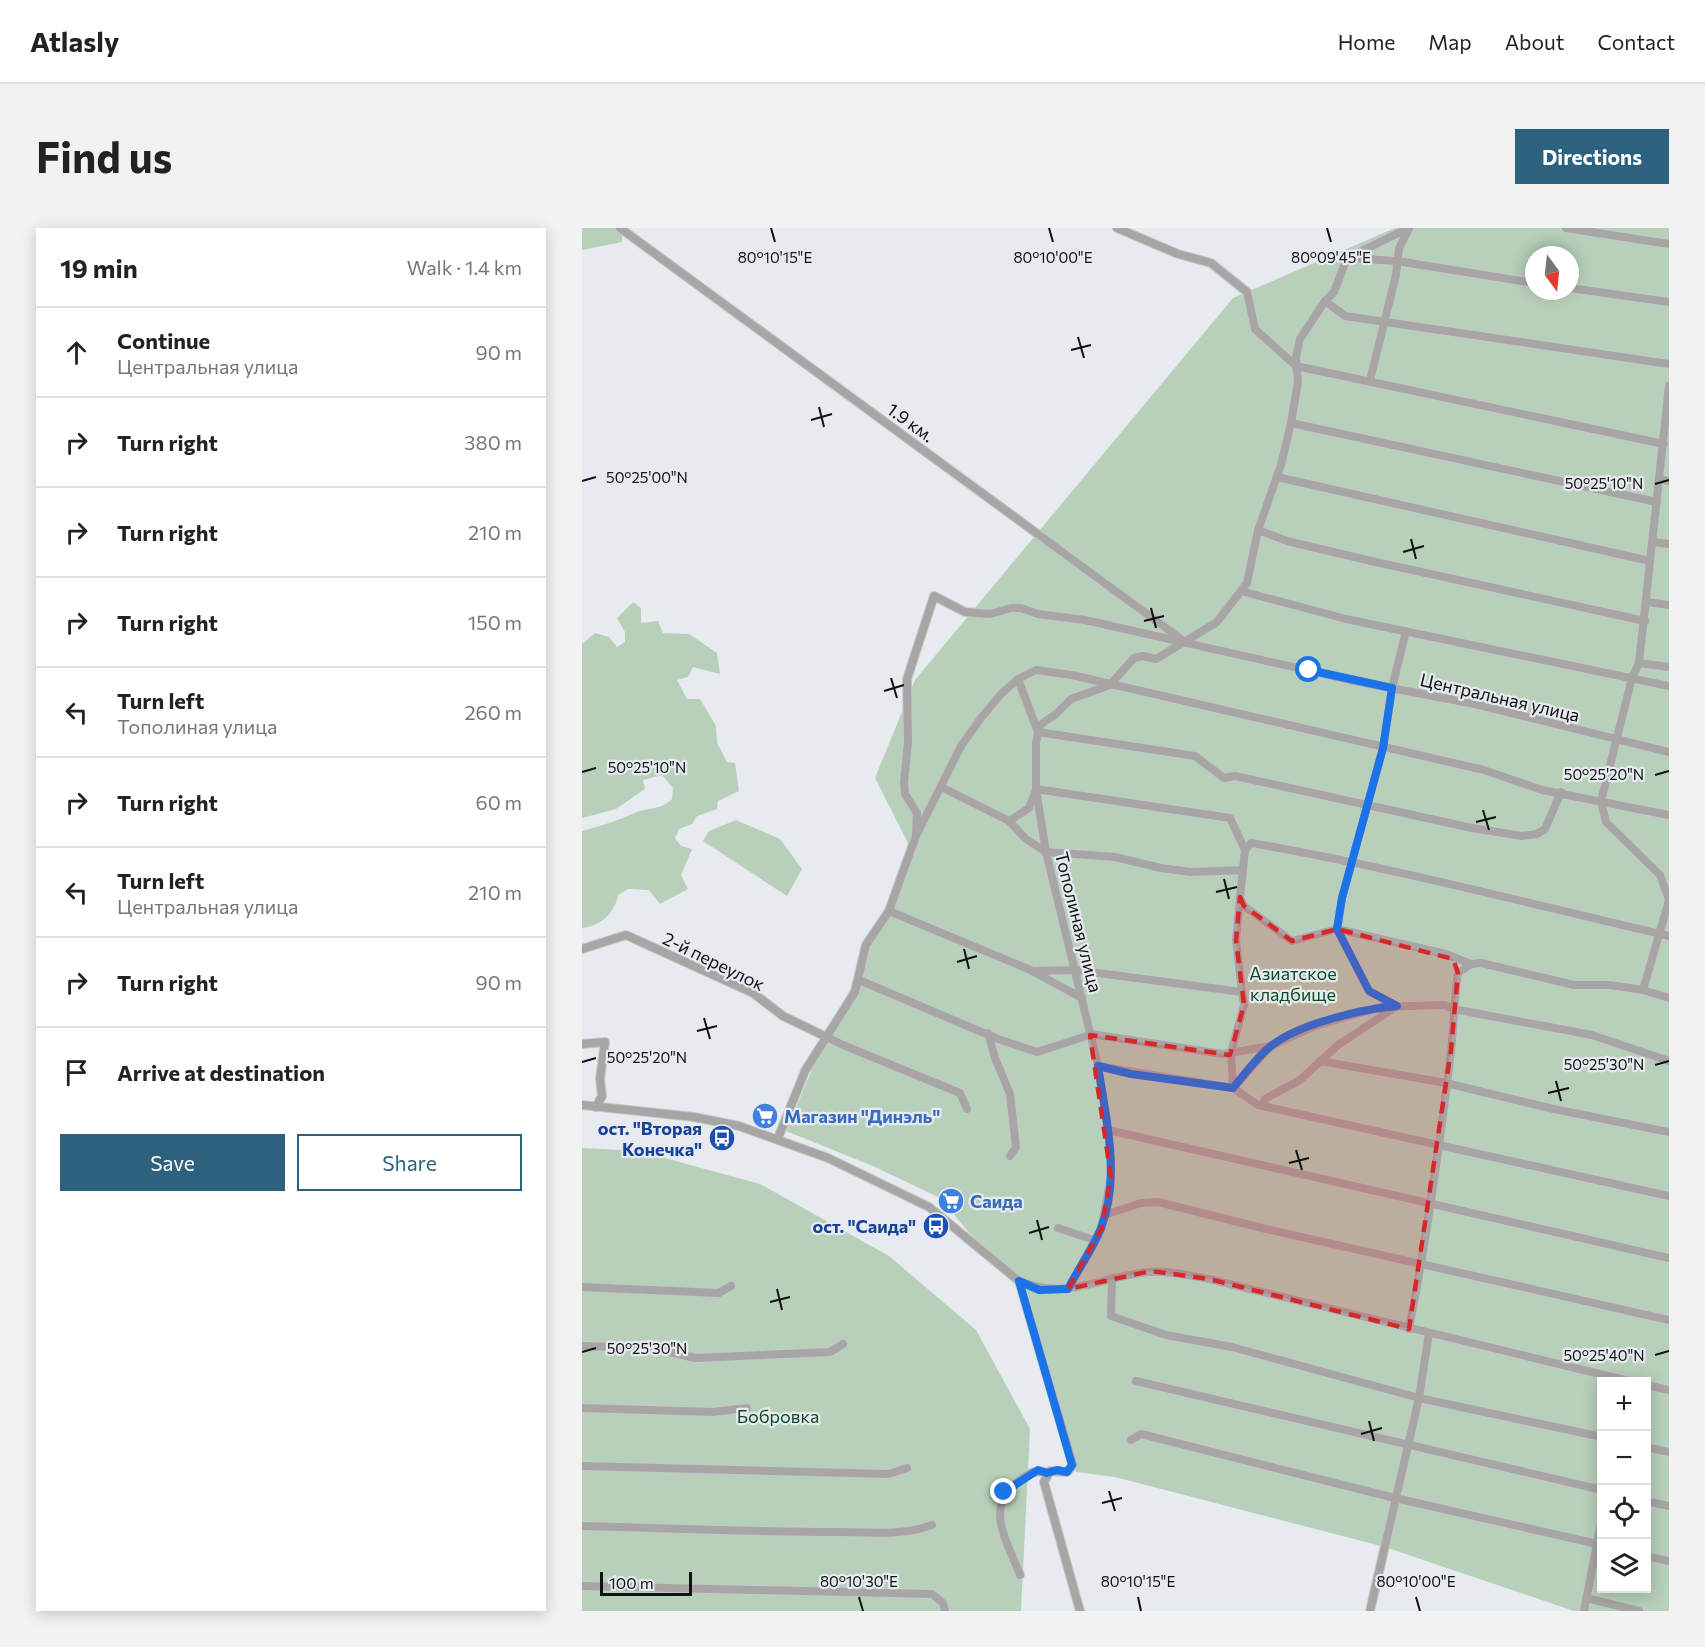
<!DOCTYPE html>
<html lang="en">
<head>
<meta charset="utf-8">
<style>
  body { margin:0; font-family:Commissioner,sans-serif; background:#f2f2f2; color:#222 }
  .controls { position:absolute; right:18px; bottom:18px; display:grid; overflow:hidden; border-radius:0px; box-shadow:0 3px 15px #0003 }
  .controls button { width:54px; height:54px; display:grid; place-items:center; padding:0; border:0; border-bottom:2px solid #e0e0e0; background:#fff; color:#222; font:30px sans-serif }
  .compass { position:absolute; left:943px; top:18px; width:54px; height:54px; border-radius:50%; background:#fff; box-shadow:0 3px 15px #0003; rotate:165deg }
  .scale { position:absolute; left:18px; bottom:15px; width:92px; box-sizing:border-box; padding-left:6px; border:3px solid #0f1112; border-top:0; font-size:16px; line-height:21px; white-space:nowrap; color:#0f1112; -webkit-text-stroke:4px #e7ebf0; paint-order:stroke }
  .stop { position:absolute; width:18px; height:18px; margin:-14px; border:4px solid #1a73e8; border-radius:50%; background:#fff }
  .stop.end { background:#1a73e8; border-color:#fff; box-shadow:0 2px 6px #0008 }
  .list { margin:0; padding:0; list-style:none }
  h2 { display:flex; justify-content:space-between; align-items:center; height:78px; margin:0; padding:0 24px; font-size:26px }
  h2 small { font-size:20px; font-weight:400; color:#767676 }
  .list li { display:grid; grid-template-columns:39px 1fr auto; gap:18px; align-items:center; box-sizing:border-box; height:90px; padding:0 24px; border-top:2px solid #e0e0e0 }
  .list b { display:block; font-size:22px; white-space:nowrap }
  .list p { margin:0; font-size:20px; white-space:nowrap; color:#767676 }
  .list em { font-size:20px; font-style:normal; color:#767676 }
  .actions { display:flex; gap:12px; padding:18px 24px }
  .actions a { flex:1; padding:14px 0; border:2px solid #2d617e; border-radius:0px; text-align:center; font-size:21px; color:#2d617e }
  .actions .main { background:#2d617e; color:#fff }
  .icon { flex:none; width:33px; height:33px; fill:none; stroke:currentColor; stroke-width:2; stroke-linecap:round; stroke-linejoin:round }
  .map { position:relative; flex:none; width:1087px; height:1383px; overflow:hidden; border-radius:0px }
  header { display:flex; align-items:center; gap:36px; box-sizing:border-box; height:84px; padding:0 30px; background:#fff; border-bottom:2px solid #e0e0e0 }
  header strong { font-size:28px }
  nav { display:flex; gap:33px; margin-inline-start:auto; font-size:21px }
  .intro { display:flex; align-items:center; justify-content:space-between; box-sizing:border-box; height:144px; padding:0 36px }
  h1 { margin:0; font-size:42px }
  .button { padding:15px 27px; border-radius:0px; background:#2d617e; color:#fff; font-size:21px; font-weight:700 }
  main { display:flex; gap:36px; padding:0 36px }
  aside { flex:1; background:#fff; border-radius:0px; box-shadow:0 3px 15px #0003 }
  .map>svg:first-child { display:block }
  .green { fill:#b6d0b9; fill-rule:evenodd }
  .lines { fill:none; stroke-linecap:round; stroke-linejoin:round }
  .minor-casing { stroke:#c4c8cc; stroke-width:10 }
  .minor { stroke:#a8a6a4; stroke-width:8 }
  .route { stroke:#1a73e8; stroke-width:8 }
  .marked { fill:#d62828; fill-opacity:0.2; stroke:#d62828; stroke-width:4.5; stroke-dasharray:12 8; stroke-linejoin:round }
  .ticks { fill:none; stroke:#0f1112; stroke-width:2 }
  .labels { text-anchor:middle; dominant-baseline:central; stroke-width:4.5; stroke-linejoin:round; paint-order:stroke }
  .street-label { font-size:18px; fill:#0f1112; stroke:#e7ebf0 }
  .park-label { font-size:18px; fill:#0a4d21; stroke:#e7ebf0 }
  .shop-label { font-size:18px; font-weight:bold; fill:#366cbe; stroke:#e7ebf0; text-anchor:start }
  .transit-label { font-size:18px; font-weight:bold; fill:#164399; stroke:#e7ebf0; text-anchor:end }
  .ticks-label { font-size:15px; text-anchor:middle; fill:#0f1112; stroke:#e7ebf0; stroke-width:4.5; stroke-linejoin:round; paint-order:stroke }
</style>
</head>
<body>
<header>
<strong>Atlasly</strong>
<nav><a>Home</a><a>Map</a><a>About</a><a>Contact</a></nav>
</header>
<div class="intro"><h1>Find us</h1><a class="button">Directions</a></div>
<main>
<aside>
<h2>19 min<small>Walk · 1.4 km</small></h2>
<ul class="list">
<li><svg class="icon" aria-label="ahead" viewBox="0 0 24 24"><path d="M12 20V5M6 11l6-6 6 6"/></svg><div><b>Continue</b><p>Центральная улица</p></div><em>90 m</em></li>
<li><svg class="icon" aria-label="right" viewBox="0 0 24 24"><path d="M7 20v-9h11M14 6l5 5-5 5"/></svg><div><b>Turn right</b></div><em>380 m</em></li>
<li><svg class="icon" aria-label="right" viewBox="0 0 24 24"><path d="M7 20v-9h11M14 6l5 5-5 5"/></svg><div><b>Turn right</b></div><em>210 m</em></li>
<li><svg class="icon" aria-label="right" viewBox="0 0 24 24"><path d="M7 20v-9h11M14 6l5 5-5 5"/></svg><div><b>Turn right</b></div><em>150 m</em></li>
<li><svg class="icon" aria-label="left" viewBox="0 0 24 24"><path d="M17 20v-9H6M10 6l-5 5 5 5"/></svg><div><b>Turn left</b><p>Тополиная улица</p></div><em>260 m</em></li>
<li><svg class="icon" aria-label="right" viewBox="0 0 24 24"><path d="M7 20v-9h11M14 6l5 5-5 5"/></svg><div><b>Turn right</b></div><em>60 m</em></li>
<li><svg class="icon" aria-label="left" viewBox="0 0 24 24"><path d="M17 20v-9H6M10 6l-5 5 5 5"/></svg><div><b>Turn left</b><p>Центральная улица</p></div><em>210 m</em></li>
<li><svg class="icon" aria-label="right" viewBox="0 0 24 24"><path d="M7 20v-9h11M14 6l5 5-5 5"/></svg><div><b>Turn right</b></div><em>90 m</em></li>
<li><svg class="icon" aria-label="arrive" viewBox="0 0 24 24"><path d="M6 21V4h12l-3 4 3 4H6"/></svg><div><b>Arrive at destination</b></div></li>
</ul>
<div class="actions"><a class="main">Save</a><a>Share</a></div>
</aside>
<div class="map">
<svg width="1087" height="1383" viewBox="0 0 1087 1383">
  <rect width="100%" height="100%" fill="#e7ebf0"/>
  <!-- green -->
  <g class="green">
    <polygon points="0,0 40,0 40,14 0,22"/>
    <path d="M813,0h274v1383h-95l-189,-64 -270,-70 -39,-5 -57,-191 -41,-38 -38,-45 -67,-32 -87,-35 27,-64 101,-212 -39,-77 40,-98 318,-382zM952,27h36v36h-36zM1020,1154h44v206h-44z"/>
    <path d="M51,374l8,6v15l17,-2 5,12 26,1 28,19 3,21 -27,-7 -5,10 -11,3 10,19h13l16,27 1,17 10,19 8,1 4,28 -21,10 -1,8 -20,7 -5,8 -13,5 -4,9 6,8 11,3 -11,26 7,14 -28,15 -11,-14 -21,-1 -10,6c-3,18 -17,31 -36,33v-97c19,-5 37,-11 55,-19 13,-5 24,-2 35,-13l1,-11 -11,-13 -19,5 2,9 -29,20 -34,9v-174l13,-11 14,4 8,10 8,-5v-10l-8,-14z"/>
    <polygon points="154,592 198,611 220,641 205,668 121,613 127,603"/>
    <polygon points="0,920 57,923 178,956 307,1028 394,1102 448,1201 439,1383 0,1383"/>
  </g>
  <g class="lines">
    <defs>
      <g id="minor">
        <polyline points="38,0 599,411"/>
        <polyline points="535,0 596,26 629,35 665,64 673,101 714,138 1082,216"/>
        <polyline points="827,0 765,30 752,64 743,73 763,88 1087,136"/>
        <polyline points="984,0 1087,16"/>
        <polyline points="766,30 815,33 952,55"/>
        <polyline points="988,60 1087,74"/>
        <polyline points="788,152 814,47 817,20 827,1"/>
        <polyline points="709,195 1075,274"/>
        <polyline points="695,249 1068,333"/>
        <polyline points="1078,251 1087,253"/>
        <polyline points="676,302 705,313 789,333 1063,393"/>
        <polyline points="1071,314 1087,316"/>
        <polyline points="659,363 764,391 1087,458"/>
        <polyline points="1065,374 1087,377"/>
        <polyline points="1057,435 1087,439"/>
        <polyline points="436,451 456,504"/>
        <polyline points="456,504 613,528 642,550 653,548 890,600 940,608 955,606 963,601 979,564"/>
        <polyline points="359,559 427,593 444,611 464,624"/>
        <path d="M454,561l194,29 15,32 6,-7c141,24 279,61 418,93"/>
        <polyline points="427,593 447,580 454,562"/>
        <polyline points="334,607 335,585 323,566 322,555 326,514 325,451 352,368 383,384 408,386 429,380 439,380 456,386 503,392 782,455 893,476 1087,524"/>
        <polyline points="663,622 658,669 662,678 710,713 755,701 864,726 889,736"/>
        <polyline points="464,624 533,629 579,640 609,644 661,642"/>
        <polyline points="307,683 451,743 493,742 660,764 654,712 658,669"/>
        <polyline points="0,721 44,707 171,765 201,788 261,817 378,865 385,881"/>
        <polyline points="452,744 500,770"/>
        <polyline points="277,752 416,811 455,824 508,807"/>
        <polyline points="1061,762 1087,770"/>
        <polyline points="660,764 662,777 649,824 651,860 689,818"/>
        <polyline points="406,805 413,830 428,866 434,919 428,928"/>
        <polyline points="509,806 641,826 689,818 733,798 799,779 863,777 871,781 1010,807 1087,833"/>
        <polyline points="0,816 23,814 18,851 20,868 14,879"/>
        <polyline points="738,833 864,855 967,880 1087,904"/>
        <polyline points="516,838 651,860 676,877 1087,968"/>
        <polyline points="0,877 112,889 157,898 246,930 347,979 437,1053 491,1237 485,1244 468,1243 462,1254 498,1383"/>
        <polyline points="680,878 683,871 718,852 756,817 815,778 787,763 755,701 760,670 801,520 810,460 824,403"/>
        <polyline points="526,902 1087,1030"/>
        <polyline points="196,910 223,843 273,764 284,717 307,683 334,608 379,518 399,490 419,466 436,451 454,442 490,447 902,542 960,562 1087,587"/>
        <polyline points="522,987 559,975 576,974 684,1001 1087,1092"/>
        <polyline points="476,1000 512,1012"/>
        <polyline points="530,1050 529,1088 584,1107 650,1119 837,1170 1020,1209"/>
        <path d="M437,1053c48,20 83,-5 130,-9 19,-2 41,4 60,7l424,103"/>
        <polyline points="0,1059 137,1065 149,1058"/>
        <polyline points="486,1061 519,1001 529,949 527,914 516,838 464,624 454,561 454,515 458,497 474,486 489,471 528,457 552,430 561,428 574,431 635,394 665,355 676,302 699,237 709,195 716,154 714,129 718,111 743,73"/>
        <path d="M827,1101c18,-92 31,-185 42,-278 3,-26 3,-52 7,-78l13,-9 10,-1 93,22h36l33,5 26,-90 -9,-25 -54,-53 -5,-21 31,-123 7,-15 30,-277"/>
        <polyline points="0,1118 71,1120 113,1130 248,1124 261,1116"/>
        <polyline points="554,1153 1020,1262"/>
        <polyline points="1064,1157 1087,1162"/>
        <polyline points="0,1180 131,1184 165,1180"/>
        <polyline points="549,1212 559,1206 813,1270 1020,1317"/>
        <polyline points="1064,1219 1087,1224"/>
        <polyline points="0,1238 307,1246 325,1240"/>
        <polyline points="1064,1273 1087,1278"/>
        <path d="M0,1298c85,2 170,6 255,6 32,0 66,4 95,-7"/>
        <polyline points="1064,1328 1087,1333"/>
        <path d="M438,1347c-13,-35 -38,-70 1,-96 9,-6 15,-10 26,-6"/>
        <polyline points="0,1358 350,1366 361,1375 363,1383"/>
        <polyline points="1004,1370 1057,1383"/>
        <polyline points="788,1383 837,1170 847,1105"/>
        <polyline points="1002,1383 1020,1290"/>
      </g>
    </defs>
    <!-- minor casing -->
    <use href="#minor" class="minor-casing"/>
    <!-- minor -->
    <use href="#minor" class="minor"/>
  </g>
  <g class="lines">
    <!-- route -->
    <path class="route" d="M422,1264l34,-22 9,3 10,-3 10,2 5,-7 -53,-184 20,9 29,-1c10,-20 25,-40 33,-61 20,-51 5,-110 -3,-162l33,8 102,14c12,-14 23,-30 37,-41 27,-23 92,-38 127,-41l-28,-15 -32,-62 5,-31 41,-150 9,-60 -83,-18"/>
  </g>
  <!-- marked area -->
  <path class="marked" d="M658,669l4,9 48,35 45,-12 116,30 5,14 -7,77 -42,279 -200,-50 -58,-8 -83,18 33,-60 10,-52 -21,-142 140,20 14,-50 -8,-65z"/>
  <!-- ticks -->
  <path class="ticks" d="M189,0l4,14M467,0l4,14M745,0l4,14M496,109l6,21M489,122l20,-5M237,179l5,20M229,192l21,-6M0,253l14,-4M1073,256l14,-4M829,311l5,20M821,324l21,-6M569,380l5,20M562,393l20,-5M309,450l6,20M302,463l20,-6M0,544l14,-4M1073,547l14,-4M901,582l6,20M894,594l20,-5M642,651l5,20M634,664l21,-5M382,721l5,20M375,734l20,-6M122,790l6,21M115,803l20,-5M0,834l14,-4M1073,837l14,-4M974,853l5,20M966,865l21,-5M714,922l6,20M707,935l20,-5M455,992l5,20M447,1005l20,-6M195,1061l5,21M188,1074l20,-5M0,1124l14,-4M1073,1127l14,-4M787,1193l5,20M779,1206l21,-6M527,1263l6,20M520,1275l20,-5M277,1369l4,14M556,1369l3,14M834,1369l4,14"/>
  <!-- icons -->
  <defs>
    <symbol id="supermarket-disc" viewBox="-11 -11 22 22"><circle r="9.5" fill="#3f7fe0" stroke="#e7ebf0"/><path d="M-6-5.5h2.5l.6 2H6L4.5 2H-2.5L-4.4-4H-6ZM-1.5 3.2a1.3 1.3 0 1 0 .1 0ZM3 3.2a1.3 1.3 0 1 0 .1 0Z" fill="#fff"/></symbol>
    <symbol id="bus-disc" viewBox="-11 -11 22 22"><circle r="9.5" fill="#1a4fb4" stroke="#e7ebf0"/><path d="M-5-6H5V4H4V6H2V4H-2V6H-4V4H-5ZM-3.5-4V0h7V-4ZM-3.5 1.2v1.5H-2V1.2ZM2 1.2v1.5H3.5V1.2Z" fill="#fff"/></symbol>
  </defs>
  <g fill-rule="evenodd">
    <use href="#supermarket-disc" x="168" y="873" width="30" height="30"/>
    <use href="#bus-disc" x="125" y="895" width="30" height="30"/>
    <use href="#supermarket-disc" x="354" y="958" width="30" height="30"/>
    <use href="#bus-disc" x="339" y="983" width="30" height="30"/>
  </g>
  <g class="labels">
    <!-- street labels -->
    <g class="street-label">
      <text transform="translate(329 194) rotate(36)">1.9 км.</text>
      <text transform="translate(918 469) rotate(13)">Центральная улица</text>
      <text transform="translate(497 694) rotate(76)">Тополиная улица</text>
      <text transform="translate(132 733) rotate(26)">2-й переулок</text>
    </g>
    <!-- park labels -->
    <g class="park-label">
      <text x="711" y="745">Азиатское<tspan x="711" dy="21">кладбище</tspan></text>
      <text x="196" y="1188">Бобровка</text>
    </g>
    <!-- shop labels -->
    <g class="shop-label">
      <text x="202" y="888">Магазин "Динэль"</text>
      <text x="388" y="973">Саида</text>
    </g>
    <!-- transit labels -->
    <g class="transit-label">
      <text x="120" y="900">ост. "Вторая<tspan x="120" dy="21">Конечка"</tspan></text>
      <text x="334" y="998">ост. "Саида"</text>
    </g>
  </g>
  <g class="ticks-label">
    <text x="193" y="35">80°10'15"E</text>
    <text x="471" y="35">80°10'00"E</text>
    <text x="749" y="35">80°09'45"E</text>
    <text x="65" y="255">50°25'00"N</text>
    <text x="1022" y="261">50°25'10"N</text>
    <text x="65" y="545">50°25'10"N</text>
    <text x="1022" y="552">50°25'20"N</text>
    <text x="65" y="835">50°25'20"N</text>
    <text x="1022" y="842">50°25'30"N</text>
    <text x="65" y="1126">50°25'30"N</text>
    <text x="1022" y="1133">50°25'40"N</text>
    <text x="277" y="1359">80°10'30"E</text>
    <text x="556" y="1359">80°10'15"E</text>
    <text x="834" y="1359">80°10'00"E</text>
  </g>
</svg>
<div class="controls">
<button>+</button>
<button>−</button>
<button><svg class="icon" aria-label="locate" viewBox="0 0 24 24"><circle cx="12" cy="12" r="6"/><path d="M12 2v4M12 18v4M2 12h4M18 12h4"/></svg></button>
<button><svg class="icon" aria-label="layers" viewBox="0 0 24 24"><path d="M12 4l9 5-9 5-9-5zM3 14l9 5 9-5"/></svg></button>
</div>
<svg class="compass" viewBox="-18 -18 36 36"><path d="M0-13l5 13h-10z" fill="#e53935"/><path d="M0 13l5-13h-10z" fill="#767676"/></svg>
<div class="scale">100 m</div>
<div class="stop" style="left:727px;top:442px"></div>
<div class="stop end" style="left:422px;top:1264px"></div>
</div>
</main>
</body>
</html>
